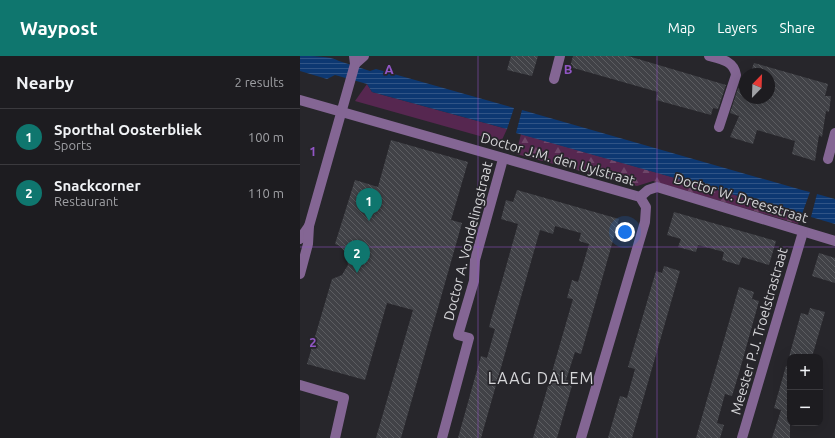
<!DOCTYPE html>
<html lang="en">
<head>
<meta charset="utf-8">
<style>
  body { margin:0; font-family:Ubuntu,sans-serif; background:#252529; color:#f1f3f6 }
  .controls { position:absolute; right:12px; bottom:12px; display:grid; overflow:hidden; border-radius:8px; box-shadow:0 4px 16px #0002 }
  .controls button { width:36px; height:36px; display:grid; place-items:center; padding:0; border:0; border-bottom:1px solid #3b3a3e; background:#1d1c20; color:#f1f3f6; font:20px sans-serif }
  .compass { position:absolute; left:439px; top:12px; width:36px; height:36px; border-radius:50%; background:#1d1c20; box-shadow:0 4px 16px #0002; rotate:23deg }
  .you { position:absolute; left:325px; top:176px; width:14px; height:14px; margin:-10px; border:3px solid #fff; border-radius:50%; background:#1a73e8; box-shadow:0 0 0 6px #1a73e833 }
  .badge { display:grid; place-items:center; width:26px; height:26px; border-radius:50%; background:#0f766e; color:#fff; font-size:13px; font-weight:700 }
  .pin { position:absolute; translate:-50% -33px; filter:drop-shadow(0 1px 2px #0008) }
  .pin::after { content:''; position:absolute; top:21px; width:14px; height:12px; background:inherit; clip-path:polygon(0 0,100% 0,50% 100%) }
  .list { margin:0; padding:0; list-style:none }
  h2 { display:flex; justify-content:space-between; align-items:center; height:52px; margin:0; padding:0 16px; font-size:17px }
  h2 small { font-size:13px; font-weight:400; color:#a0a1a5 }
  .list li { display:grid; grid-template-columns:26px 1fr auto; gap:12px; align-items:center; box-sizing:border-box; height:56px; padding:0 16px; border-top:1px solid #3b3a3e }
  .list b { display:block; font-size:15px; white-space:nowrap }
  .list p { margin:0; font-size:13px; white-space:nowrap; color:#a0a1a5 }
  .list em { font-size:13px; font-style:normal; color:#a0a1a5 }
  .map { position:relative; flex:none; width:535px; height:382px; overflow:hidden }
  header { display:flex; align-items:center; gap:24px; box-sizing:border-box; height:56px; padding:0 20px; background:#0f766e; color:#fff }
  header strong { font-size:19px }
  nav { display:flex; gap:22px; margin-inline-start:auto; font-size:14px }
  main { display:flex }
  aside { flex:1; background:#1d1c20 }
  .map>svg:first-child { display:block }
  .grass { fill:#562750 }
  .forest { fill:url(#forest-firs) }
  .water { fill:url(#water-rules) }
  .building { fill:url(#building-back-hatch) }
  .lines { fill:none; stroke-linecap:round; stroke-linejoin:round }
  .minor { stroke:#846694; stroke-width:10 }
  .grid { fill:none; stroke:#9256c6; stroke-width:1; stroke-opacity:0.55 }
  .labels { text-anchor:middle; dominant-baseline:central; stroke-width:3.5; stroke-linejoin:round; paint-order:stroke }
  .street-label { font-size:14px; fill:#d6d6d9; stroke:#27262b }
  .quarter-label { font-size:16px; letter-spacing:1px; fill:#d6d6d9; stroke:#27262b }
  .grid-label { font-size:13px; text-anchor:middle; font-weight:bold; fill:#9256c6; stroke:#27262b; stroke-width:3.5; stroke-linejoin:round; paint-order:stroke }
</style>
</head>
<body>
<header>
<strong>Waypost</strong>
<nav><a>Map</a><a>Layers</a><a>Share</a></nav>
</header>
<main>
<aside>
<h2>Nearby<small>2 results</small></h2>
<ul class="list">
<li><span class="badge">1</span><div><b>Sporthal Oosterbliek</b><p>Sports</p></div><em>100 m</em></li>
<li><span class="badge">2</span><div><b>Snackcorner</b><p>Restaurant</p></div><em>110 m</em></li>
</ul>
</aside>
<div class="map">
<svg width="535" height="382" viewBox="0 0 535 382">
  <defs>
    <pattern id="forest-firs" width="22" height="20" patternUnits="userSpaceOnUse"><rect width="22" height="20" fill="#562750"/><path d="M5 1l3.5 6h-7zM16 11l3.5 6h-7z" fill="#6e4669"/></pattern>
    <pattern id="water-rules" width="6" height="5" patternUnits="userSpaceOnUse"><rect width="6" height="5" fill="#0d3872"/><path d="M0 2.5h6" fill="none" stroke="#305486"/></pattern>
    <pattern id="building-back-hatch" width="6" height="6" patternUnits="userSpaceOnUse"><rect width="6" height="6" fill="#414247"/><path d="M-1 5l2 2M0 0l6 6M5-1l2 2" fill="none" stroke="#5c5d61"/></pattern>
  </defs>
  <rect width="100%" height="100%" fill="#27262b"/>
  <!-- grass -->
  <polygon class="grass" points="67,28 72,36 207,73 201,86 55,45"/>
  <!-- forest -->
  <polygon class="forest" points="221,78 502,158 498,168 353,125 337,130 216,98"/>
  <!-- water -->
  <g class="water">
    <path d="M0,0c12,0 30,0 39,5l31,10 6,-2 138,39 -7,21 -135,-37 -5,-8 -32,-9 -8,4 -27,-8z"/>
    <polygon points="222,54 502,134 510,136 502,158 216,77"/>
    <polygon points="517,138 535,143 535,168 511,161"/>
  </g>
  <!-- building -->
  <g class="building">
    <polygon points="211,0 238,0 232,20 207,14"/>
    <polygon points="273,0 328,0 426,29 418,53 413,52 411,59 356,44 358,36 270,11"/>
    <polygon points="454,7 528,28 525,40 531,40 529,56 526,55 522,81 519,79 515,105 492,98 495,85 457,74 453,88 430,81 439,60 430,57 438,32 443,34 445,29 445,42 469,42 469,18 450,18"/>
    <polygon points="91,84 168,106 151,164 162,167 101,382 76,382 113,254 87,247 65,324 7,308 32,223 42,219 48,209 46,197 40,190 35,188 55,124 78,131"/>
    <polygon points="217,134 319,163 281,298 275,296 266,324 273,326 257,382 233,382 273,243 267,242 272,224 278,226 289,188 279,185 281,177 255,170 253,178 240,174 181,382 158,382 181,300 187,302 195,273 189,271 218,168 201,163 206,144 213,146"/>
    <polygon points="374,156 476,185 469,209 442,201 439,209 422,204 424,196 398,189 396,196 378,191 381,183 367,179"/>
    <polygon points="519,197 535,202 535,227 512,220"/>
    <polygon points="364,210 380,215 332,382 308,382 320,340 327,342 335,313 328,311 356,215 362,217"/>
    <polygon points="439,231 454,236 452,243 459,245 439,317 432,340 425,338 417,367 424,369 420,382 396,382"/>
    <polygon points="510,252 525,256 512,301 489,301 501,257 508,259"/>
    <polygon points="486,310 490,311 490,382 472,382 481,354 474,352"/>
  </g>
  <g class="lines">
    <!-- minor -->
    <g class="minor">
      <path d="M409,0c12,3 25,5 27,19l-17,52"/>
      <polyline points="55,8 64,0"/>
      <polyline points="254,23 260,0"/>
      <polyline points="0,44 340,141 346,151 345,166 281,382"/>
      <polyline points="528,103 535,77"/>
      <polyline points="340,141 348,134 357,131 535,185"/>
      <polyline points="0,183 9,170"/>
      <polyline points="0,218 8,188 9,170 55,8 54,0"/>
      <polyline points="0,329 44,342 35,382"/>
      <polyline points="142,382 169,282 158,279 174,225 175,204 203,103"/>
      <polyline points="442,382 503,176"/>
    </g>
  </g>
  <!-- grid -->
  <path class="grid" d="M178,0v382M357,0v382M0,191h535"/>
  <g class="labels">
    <!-- street labels -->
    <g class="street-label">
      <text transform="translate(258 103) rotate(16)">Doctor J.M. den Uylstraat</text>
      <text transform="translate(441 142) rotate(17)">Doctor W. Dreesstraat</text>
      <text transform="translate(168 185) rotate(-76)">Doctor A. Vondelingstraat</text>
      <text transform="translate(459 275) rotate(-74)">Meester P.J. Troelstrastraat</text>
    </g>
    <!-- quarter labels -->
    <g class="quarter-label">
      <text x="241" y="322">LAAG DALEM</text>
    </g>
  </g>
  <g class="grid-label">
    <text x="89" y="18">A</text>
    <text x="268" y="18">B</text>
    <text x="13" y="100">1</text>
    <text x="13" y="291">2</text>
  </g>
</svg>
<div class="controls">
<button>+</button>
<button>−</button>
</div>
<svg class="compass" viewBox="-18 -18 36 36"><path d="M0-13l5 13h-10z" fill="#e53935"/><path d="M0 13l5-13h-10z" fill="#a0a1a5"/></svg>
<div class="you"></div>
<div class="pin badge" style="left:69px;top:165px">1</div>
<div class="pin badge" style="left:57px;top:217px">2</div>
</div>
</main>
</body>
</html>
